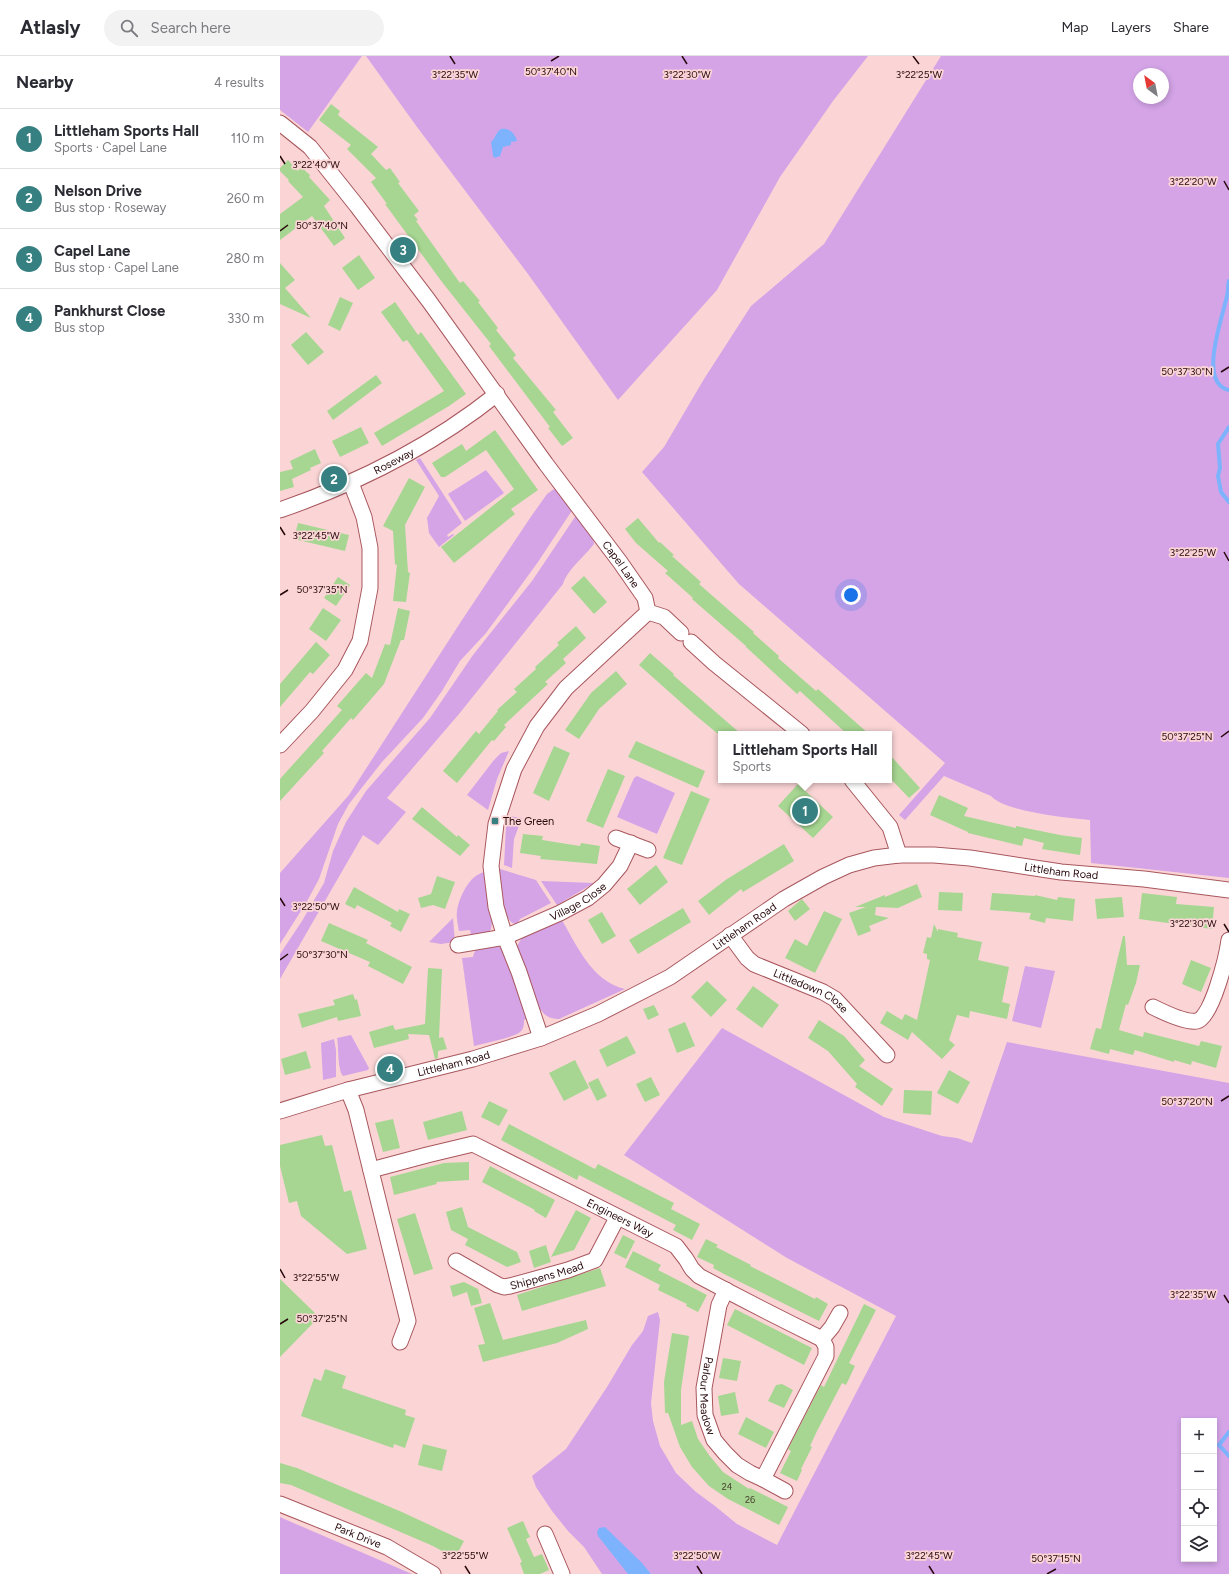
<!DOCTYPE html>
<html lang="en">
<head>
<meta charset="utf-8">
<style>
  body { margin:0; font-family:Figtree,sans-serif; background:#f2f2f3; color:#2b2b33 }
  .controls { position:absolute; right:12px; bottom:12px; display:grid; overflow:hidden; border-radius:0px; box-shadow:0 2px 6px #0003 }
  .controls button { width:36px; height:36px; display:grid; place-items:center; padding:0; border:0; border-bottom:1px solid #e1e1e2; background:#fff; color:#2b2b33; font:20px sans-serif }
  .compass { position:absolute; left:853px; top:12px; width:36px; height:36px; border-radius:50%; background:#fff; box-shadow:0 2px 6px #0003; rotate:328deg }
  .you { position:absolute; left:571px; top:539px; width:14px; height:14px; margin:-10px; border:3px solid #fff; border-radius:50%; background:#1a73e8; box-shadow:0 0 0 6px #1a73e833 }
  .badge { display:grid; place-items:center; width:26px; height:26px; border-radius:50%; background:#378081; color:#fff; font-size:13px; font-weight:700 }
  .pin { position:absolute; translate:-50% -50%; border:2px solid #fff; box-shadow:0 1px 4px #0006 }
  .popup { position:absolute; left:438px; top:675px; width:174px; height:52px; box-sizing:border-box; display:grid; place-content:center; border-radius:0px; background:#fff; filter:drop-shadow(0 1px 3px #0005); font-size:13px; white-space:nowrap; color:#7c7c81 }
  .popup b { font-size:15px; color:#2b2b33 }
  .popup::after { content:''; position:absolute; left:50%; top:100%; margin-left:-8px; border:8px solid transparent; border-top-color:#fff }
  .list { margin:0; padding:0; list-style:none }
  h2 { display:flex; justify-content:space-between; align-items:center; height:52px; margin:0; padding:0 16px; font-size:17px }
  h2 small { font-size:13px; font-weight:400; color:#7c7c81 }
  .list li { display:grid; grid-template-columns:26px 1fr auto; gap:12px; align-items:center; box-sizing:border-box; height:60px; padding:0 16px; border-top:1px solid #e1e1e2 }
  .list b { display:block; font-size:15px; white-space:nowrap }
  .list p { margin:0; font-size:13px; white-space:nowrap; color:#7c7c81 }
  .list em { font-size:13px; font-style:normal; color:#7c7c81 }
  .icon { flex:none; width:22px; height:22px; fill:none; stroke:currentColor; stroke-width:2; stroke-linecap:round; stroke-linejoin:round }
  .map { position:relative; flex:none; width:949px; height:1518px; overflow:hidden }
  header { display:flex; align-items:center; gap:24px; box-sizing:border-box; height:56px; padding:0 20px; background:#fff; border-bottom:1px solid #e1e1e2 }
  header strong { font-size:19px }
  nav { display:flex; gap:22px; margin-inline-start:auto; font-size:14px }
  .search { width:280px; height:36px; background:#f2f2f3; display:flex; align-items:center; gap:10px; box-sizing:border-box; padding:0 14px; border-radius:22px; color:#7c7c81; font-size:15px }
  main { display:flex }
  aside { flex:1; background:#fff }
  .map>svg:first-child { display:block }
  .green { fill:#d4a4e7; fill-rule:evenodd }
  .water { fill:#7db3fd }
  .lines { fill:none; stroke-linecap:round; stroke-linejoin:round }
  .stream { stroke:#7db3fd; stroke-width:4 }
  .building { fill:#a6d691 }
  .minor-casing { stroke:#a8575d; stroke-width:17 }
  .minor { stroke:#fff; stroke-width:15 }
  .ticks { fill:none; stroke:#27080b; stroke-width:1.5 }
  .poi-dot { fill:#378081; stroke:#fbd5d6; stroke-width:1.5 }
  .labels { text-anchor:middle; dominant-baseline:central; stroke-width:3.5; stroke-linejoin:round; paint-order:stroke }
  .number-label { font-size:9px; fill:#473c2c }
  .street-label { font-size:11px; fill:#27080b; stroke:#fbd5d6 }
  .poi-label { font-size:11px; fill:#27080b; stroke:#fbd5d6; text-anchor:start }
  .ticks-label { font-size:10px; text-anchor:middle; fill:#27080b; stroke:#fbd5d6; stroke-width:3.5; stroke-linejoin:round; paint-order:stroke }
</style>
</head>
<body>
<header>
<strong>Atlasly</strong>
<div class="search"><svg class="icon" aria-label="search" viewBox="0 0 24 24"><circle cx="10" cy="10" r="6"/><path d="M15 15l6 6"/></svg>Search here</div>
<nav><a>Map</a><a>Layers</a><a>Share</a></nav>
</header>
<main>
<aside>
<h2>Nearby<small>4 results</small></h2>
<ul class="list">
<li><span class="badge">1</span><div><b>Littleham Sports Hall</b><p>Sports · Capel Lane</p></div><em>110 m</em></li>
<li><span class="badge">2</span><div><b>Nelson Drive</b><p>Bus stop · Roseway</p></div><em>260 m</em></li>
<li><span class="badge">3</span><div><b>Capel Lane</b><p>Bus stop · Capel Lane</p></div><em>280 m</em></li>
<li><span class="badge">4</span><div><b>Pankhurst Close</b><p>Bus stop</p></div><em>330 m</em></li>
</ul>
</aside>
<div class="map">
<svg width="949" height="1518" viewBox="0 0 949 1518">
  <rect width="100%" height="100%" fill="#fbd5d6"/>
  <!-- green -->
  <g class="green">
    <polygon points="0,0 82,0 28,76 0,54"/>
    <polygon points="86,0 588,0 553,45 500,121 437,234 338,344 248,218 137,71"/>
    <path d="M661,0h288v822l-138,-15 -1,-43c-22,-2 -85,-8 -99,-24l-47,-20 -39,44 -6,-5 46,-52 -206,-179 -97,-112 22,-25 40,-68 47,-73 73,-62zM859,18h24v24h-24z"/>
    <polygon points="140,402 182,467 167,479 168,481 173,478 174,479 159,491 149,477 147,462 159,440 136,404"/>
    <polygon points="206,414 224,437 185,465 168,438"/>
    <polygon points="277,431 293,453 258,506 234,539 206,577 180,605 162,635 143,662 102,706 69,748 58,768 39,823 26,847 0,888 0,817 69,739 182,564 250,462 267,438"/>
    <path d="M297,458l16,22 1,8c-9,12 -27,26 -31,40l-104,130 -72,84 19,14 -28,33 -15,-10 -83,144v-25l22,-33 22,-38 9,-32 13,-29 20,-31 64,-73 43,-63 59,-74z"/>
    <polygon points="229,695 217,723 208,754 187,739 214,704 221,697"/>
    <polygon points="357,720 395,737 377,778 337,761 354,722"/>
    <polygon points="229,760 242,762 234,783 232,812 224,809 226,771"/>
    <polygon points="217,812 256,824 271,847 240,863 237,869 231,866 225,858"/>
    <path d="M205,816l7,50 -1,7 -4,6 -13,3 -3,-3 -1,-5 -11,1c-1,-6 -3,-14 -2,-20 2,-14 13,-37 28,-39z"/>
    <polygon points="261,825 314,827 277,849"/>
    <path d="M280,861c17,28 31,64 65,72l-66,30c-8,0 -13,-2 -18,-9l-3,1 -19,-55 -2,-10 6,-10z"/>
    <polygon points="173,862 175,886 161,888 149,886"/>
    <path d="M217,889l7,6 23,68 -3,1c0,4 0,9 -4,12 -7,6 -36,11 -46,14l-12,-88 11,-1c3,-14 12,-11 24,-12z"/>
    <polygon points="745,910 775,915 761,972 732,965"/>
    <path d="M442,972l162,89 58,19 15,2 15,5 35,-101 222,41v491h-627l-18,-27 -16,-16 -16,-20 -16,-24 -4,-11 34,-27 41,-62 25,-42 11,-14 5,-15 10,-4 2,8 -9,83 2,18 7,25 16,27 20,19 19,14 22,18 40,21 119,-229 -109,-58 -163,-103zM904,1365h30v138h-30z"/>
    <path d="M71,979l18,33 -1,2 -25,6c-6,-8 -4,-28 -6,-38z"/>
    <polygon points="54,983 56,994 56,1021 43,1024 41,987"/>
    <polygon points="0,1461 2,1462 132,1518 0,1518"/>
  </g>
  <!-- water -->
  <g class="water">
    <path d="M221,73c8,-1 14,4 16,12l-6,1v3l-8,2 -3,9 -5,2 -2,-2 -2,-14c5,-4 4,-9 10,-13z"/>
    <polygon points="325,1471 362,1507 371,1518 348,1518 318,1480 317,1476 319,1472"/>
  </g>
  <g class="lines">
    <!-- stream -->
    <g class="stream">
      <path d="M949,225c-2,5 0,10 -2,15 -4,20 -30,88 2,94"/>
      <polyline points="949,371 938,388 940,412 938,420 941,436 949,446"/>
      <polyline points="949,1376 939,1389 949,1400"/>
    </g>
  </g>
  <!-- building -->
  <g class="building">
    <polygon points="51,48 60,55 58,59 98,91 91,98 106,114 110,112 120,126 118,127 139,155 134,159 138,164 136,165 180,227 183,225 200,245 198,246 218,272 216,274 236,299 233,302 276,354 273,356 293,382 282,390 268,372 270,371 209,290 211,288 162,226 105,148 107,148 91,126 96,122 67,93 71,89 39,64"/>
    <polygon points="8,104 18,115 21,111 30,119 29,121 50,144 44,150 65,182 54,190 32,160 0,184 0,158 23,141 8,125 9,124 0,115 0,112"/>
    <polygon points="79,199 95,222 78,234 62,212"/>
    <polygon points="0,207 15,224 5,232 31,262 0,248"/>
    <polygon points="60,241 73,247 60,275 48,269"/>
    <polygon points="115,246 138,279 141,276 186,338 169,350 102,390 94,377 164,335 127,284 123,286 101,256"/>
    <polygon points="26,276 44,296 28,309 11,289"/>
    <polygon points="96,319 102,327 53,364 47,355"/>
    <polygon points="81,371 89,387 60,401 52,385"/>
    <polygon points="215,374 258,434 231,453 235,458 174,507 161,491 234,433 206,394 165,421 161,421 152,407 182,388 186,395"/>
    <polygon points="35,393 41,407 30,412 31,414 12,423 14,431 0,435 0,416 13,413 10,405"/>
    <polygon points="129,422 145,431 125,469 128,516 130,517 126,546 113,545 117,508 115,509 113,475 103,470"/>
    <polygon points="358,462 379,487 380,486 394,499 392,500 421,526 419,528 474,576 473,577 499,600 498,602 536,635 538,633 589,678 567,678 520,635 517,638 466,591 466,590 412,543 413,542 385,517 388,515 356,487 345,473"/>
    <polygon points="18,467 69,479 65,495 14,483"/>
    <polygon points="304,520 327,546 314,558 291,532"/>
    <polygon points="58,521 70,529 56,550 44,542"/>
    <polygon points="43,552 61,564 46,585 29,573"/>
    <polygon points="118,552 130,555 124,584 121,584 104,628 73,664 71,662 42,695 44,697 0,745 0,723 62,654 57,650 86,617 92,622 105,588 110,589"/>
    <polygon points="296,570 306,582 283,603 286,607 265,626 268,628 224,669 226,671 214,685 212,684 177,727 163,715 196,675 199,678 218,655 217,654 237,636 234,633 256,613 255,611 279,589 277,587"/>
    <polygon points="36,586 50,599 33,618 30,616 0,651 0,628"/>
    <polygon points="370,597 394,618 393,619 461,678 438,678 414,658 359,609"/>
    <polygon points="336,615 347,628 319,653 299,683 285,674 311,637"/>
    <polygon points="356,685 425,715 418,732 348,701"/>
    <polygon points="274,690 290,697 269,745 253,737"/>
    <polygon points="609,698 640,732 629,742 609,721"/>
    <polygon points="328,713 345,720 323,772 306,765"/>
    <polygon points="518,728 553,761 533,782 498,750"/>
    <polygon points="411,735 430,743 402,809 383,802"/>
    <polygon points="659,739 688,752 684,760 736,772 736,770 780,779 802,782 800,799 762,793 764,787 744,782 742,790 688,777 688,776 650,759"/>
    <polygon points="142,751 177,781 178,779 190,789 180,800 132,763"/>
    <polygon points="243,778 263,780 262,784 300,790 301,787 320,790 317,808 260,803 261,800 240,797"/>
    <polygon points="504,788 514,805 463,836 461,833 429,859 418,845 447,823"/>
    <polygon points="376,809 388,826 360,849 347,833"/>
    <polygon points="157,820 175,826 165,853 153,849 141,852 138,842 151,838"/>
    <polygon points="637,828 642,841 618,852 596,851 595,859 609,862 589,870 591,875 578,880 569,857 586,851 575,851 605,839 605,841"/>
    <polygon points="74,831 118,856 119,853 130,858 121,876 110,870 112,867 77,849 75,853 65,848"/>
    <polygon points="659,836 683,837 682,855 658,854"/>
    <polygon points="712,837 755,840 755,839 777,844 778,841 795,843 793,865 766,862 765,867 749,863 751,857 710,854"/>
    <polygon points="862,837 897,841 896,848 934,851 932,873 859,863"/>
    <polygon points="842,841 844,861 817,863 815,843"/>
    <polygon points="522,843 530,853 515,865 508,855"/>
    <polygon points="403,852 411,866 358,898 349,884"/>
    <polygon points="544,855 562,863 535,917 505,902 515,883 527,890"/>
    <polygon points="322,856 336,880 322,888 308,864"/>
    <polygon points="49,867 88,884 86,887 132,911 123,928 88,910 90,906 41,885"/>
    <polygon points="654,868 658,876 658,873 678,877 677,881 702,886 698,904 729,911 722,946 730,948 727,963 690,955 689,962 677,959 669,984 675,989 662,1003 632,976 628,984 600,967 607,955 622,964 625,958 637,964 650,904 647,903 647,898 643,897 647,881 651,882"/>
    <polygon points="843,880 845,880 847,909 860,909 856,927 848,949 846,948 839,974 863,981 864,976 919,990 921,985 942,990 936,1012 912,1005 911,1009 894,1004 894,1006 855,994 853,999 830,993 829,998 810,993 816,972 821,973"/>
    <polygon points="911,904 931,912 921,936 902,928"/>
    <polygon points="148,912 162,913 159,982 163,981 167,993 158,995 158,1002 155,1003 149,979 128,978 129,983 94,992 89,976 113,969 115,974 145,968"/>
    <polygon points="427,925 447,944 431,961 411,941"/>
    <polygon points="473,930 499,949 482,972 456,953"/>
    <polygon points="73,938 75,944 77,943 81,960 58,965 57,961 22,972 18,958 55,949 53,944"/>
    <polygon points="374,949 379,959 368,964 363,953"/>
    <polygon points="539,964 564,980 585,1004 579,1010 613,1033 602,1050 575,1031 577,1028 548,995 528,982"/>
    <polygon points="405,966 415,990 397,997 388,973"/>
    <polygon points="347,980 356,997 327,1011 319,994"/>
    <polygon points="26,995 31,1012 5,1019 1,1003"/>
    <polygon points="295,1004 309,1032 284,1045 269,1017"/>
    <polygon points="669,1014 690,1026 678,1048 657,1037"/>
    <polygon points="371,1021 380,1039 365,1046 356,1028"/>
    <polygon points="318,1022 327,1040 317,1045 308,1027"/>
    <polygon points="624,1034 652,1035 651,1059 623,1057"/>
    <polygon points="209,1045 228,1054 219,1070 201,1061"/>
    <polygon points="182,1055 187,1074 148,1084 143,1066"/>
    <polygon points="113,1063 120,1092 103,1096 95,1067"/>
    <polygon points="229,1068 315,1113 318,1108 394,1147 391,1153 420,1168 412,1184 393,1174 396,1169 299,1119 297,1124 221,1084"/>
    <polygon points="42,1079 45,1090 52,1089 64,1136 71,1134 87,1193 67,1198 21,1160 17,1145 9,1147 0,1110 0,1089"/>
    <polygon points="189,1106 189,1124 156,1126 157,1128 114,1139 110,1121 164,1107"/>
    <polygon points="210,1110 275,1144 266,1162 254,1155 255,1154 202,1126"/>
    <polygon points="182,1151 188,1171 237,1196 241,1206 227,1211 185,1189 188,1183 171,1174 166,1156"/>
    <polygon points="296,1154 311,1162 294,1194 271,1201"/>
    <polygon points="135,1157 153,1213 134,1219 117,1163"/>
    <polygon points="343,1179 355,1185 346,1203 334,1197"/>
    <polygon points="426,1183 438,1189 436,1191 471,1209 470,1210 535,1243 536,1241 548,1248 539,1265 444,1218 433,1212 434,1209 417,1201"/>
    <polygon points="266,1189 271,1206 254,1212 249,1195"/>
    <polygon points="353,1195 381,1209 378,1214 427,1239 418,1256 406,1250 407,1248 378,1234 380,1229 345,1211"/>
    <polygon points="320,1212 326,1230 242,1255 237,1239"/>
    <polygon points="0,1223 39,1261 0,1301"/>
    <polygon points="184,1226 198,1233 202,1247 191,1250 187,1236 173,1241 170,1230"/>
    <polygon points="210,1247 223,1284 306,1264 308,1273 277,1287 203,1306 198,1289 205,1288 194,1252"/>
    <polygon points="584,1248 596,1254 569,1307 575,1310 566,1329 562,1327 537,1375 530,1390 532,1391 521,1413 522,1414 517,1425 500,1417 511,1395 508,1393 541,1329 544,1331"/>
    <polygon points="455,1253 532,1292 524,1309 447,1269"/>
    <polygon points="392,1277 409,1280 401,1334 401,1369 412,1365 418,1383 429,1399 443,1416 469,1433 470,1432 508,1451 499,1469 448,1443 429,1430 412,1411 400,1391 388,1357 385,1357 384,1326"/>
    <polygon points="443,1302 461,1305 457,1325 439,1322"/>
    <polygon points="45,1313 66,1320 62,1332 126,1354 125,1359 135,1362 125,1392 114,1388 113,1392 21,1360 34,1322 41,1325"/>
    <polygon points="502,1328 513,1334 504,1352 488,1345 496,1329"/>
    <polygon points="455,1336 459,1357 441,1360 438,1340"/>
    <polygon points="466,1361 494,1376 486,1392 458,1378"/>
    <polygon points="143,1388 167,1394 162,1415 138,1409"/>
    <polygon points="0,1407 17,1412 122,1456 184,1485 175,1502 153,1490 67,1453 11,1429 0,1427"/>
    <polygon points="243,1465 250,1481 246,1483 254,1501 262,1498 269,1514 260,1518 244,1518 240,1507 242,1506 227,1472"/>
  </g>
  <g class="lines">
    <defs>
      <g id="minor">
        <path id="s1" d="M0,67l30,24 47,59 72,95 117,163 74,98 25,36 3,14"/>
        <path id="s2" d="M0,454c78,-27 152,-64 217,-116"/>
        <polyline points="368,556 384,561 401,577"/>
        <polyline points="411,586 434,607 522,678"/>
        <polyline points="0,689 32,655 65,614 80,585 90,532 90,492 84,461 71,427"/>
        <polyline points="572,724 610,771 619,799"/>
        <polyline points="336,782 368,794"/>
        <path id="s3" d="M450,879l17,23 7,6 69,28 12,7 52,56"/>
        <path id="s4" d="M178,889l47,-8 55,-24 28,-15 16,-13 16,-19 11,-23"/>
        <path d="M873,951c10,5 33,16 44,14 15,-3 30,-66 32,-81"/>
        <polyline points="261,982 239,916 225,881 216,851 211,810 216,768 234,713 257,670 286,632 368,556"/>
        <polyline points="68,1034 76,1054 128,1265 120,1286"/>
        <path id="s5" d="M0,1055l68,-21 125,-31 68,-21 57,-24 72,-37 114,-78 39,-22 26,-12 25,-7 25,-3h35l36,3 91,14 83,7 85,11"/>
        <path id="s6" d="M91,1114l56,-15 46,-11 203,102 10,13 6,10 7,7c41,22 82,43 123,63l10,-12 8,-14"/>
        <path id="s7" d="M176,1205l42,24 6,2 6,-1 58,-16 27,-10 22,-42"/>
        <path id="s8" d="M446,1234l-7,15 -15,83 1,27 9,25 11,13 12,12 13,8 13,6 63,-123v-9l-4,-8"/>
        <polyline points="483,1423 505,1435"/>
        <path id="s9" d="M0,1448l107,43 46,27"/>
        <polyline points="265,1478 282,1518"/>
      </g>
    </defs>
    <!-- minor casing -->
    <use href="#minor" class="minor-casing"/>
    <!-- minor -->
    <use href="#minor" class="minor"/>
  </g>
  <!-- ticks -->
  <path class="ticks" d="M170,0l5,8M402,0l5,8M633,0l6,8M271,5l8,-5M0,100l5,8M944,125l5,9M0,175l8,-6M941,316l8,-5M0,471l5,8M944,496l5,9M0,539l8,-5M941,681l8,-6M0,842l5,8M944,868l5,8M0,904l8,-6M941,1045l8,-5M0,1213l5,9M944,1239l5,8M0,1268l8,-5M185,1510l5,8M417,1510l5,8M649,1510l5,8M767,1518l9,-5"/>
  <!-- markers -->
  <rect class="poi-dot" x="211" y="761" width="8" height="8" rx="2"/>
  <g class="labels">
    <!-- number labels -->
    <g class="number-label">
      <text x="447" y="1430">24</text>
      <text x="470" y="1443">26</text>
    </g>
    <!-- street labels -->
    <g class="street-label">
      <text stroke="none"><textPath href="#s2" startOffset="124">Roseway</textPath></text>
      <text stroke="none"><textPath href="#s1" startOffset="559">Capel Lane</textPath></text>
      <text stroke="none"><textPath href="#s5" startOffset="840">Littleham Road</textPath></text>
      <text stroke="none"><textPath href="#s4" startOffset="129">Village Close</textPath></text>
      <text stroke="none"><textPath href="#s5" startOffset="504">Littleham Road</textPath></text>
      <text stroke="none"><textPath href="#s3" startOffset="101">Littledown Close</textPath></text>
      <text stroke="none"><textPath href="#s5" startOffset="180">Littleham Road</textPath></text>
      <text stroke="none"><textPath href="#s6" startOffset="270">Engineers Way</textPath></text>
      <text stroke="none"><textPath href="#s7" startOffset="99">Shippens Mead</textPath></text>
      <text stroke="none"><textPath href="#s8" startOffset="109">Parlour Meadow</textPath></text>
      <text stroke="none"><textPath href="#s9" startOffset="84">Park Drive</textPath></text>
    </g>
    <!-- poi labels -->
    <g class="poi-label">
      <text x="223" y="765">The Green</text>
    </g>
  </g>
  <g class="ticks-label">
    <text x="271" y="19">50°37'40"N</text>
    <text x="175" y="22">3°22'35"W</text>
    <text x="407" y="22">3°22'30"W</text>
    <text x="639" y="22">3°22'25"W</text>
    <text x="36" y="112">3°22'40"W</text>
    <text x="913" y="129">3°22'20"W</text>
    <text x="42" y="173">50°37'40"N</text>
    <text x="907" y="319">50°37'30"N</text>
    <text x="36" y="483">3°22'45"W</text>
    <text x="913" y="500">3°22'25"W</text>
    <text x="42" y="537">50°37'35"N</text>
    <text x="907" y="684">50°37'25"N</text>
    <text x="36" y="854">3°22'50"W</text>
    <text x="913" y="871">3°22'30"W</text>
    <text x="42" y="902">50°37'30"N</text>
    <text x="907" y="1049">50°37'20"N</text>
    <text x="36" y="1225">3°22'55"W</text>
    <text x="913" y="1242">3°22'35"W</text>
    <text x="42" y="1266">50°37'25"N</text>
    <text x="185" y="1503">3°22'55"W</text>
    <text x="417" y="1503">3°22'50"W</text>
    <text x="649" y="1503">3°22'45"W</text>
    <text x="776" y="1506">50°37'15"N</text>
  </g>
</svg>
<div class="controls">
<button>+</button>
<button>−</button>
<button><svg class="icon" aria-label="locate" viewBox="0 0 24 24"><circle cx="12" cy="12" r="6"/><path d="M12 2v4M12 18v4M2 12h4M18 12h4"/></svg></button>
<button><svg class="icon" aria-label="layers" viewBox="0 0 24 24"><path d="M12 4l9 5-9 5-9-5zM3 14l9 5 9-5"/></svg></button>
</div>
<svg class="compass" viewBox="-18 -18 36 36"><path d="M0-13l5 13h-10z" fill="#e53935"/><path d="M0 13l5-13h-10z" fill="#7c7c81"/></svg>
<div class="you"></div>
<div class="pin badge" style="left:525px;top:755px">1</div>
<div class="popup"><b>Littleham Sports Hall</b>Sports</div>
<div class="pin badge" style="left:54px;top:423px">2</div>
<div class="pin badge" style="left:123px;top:194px">3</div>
<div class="pin badge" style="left:110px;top:1013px">4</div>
</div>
</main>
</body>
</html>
